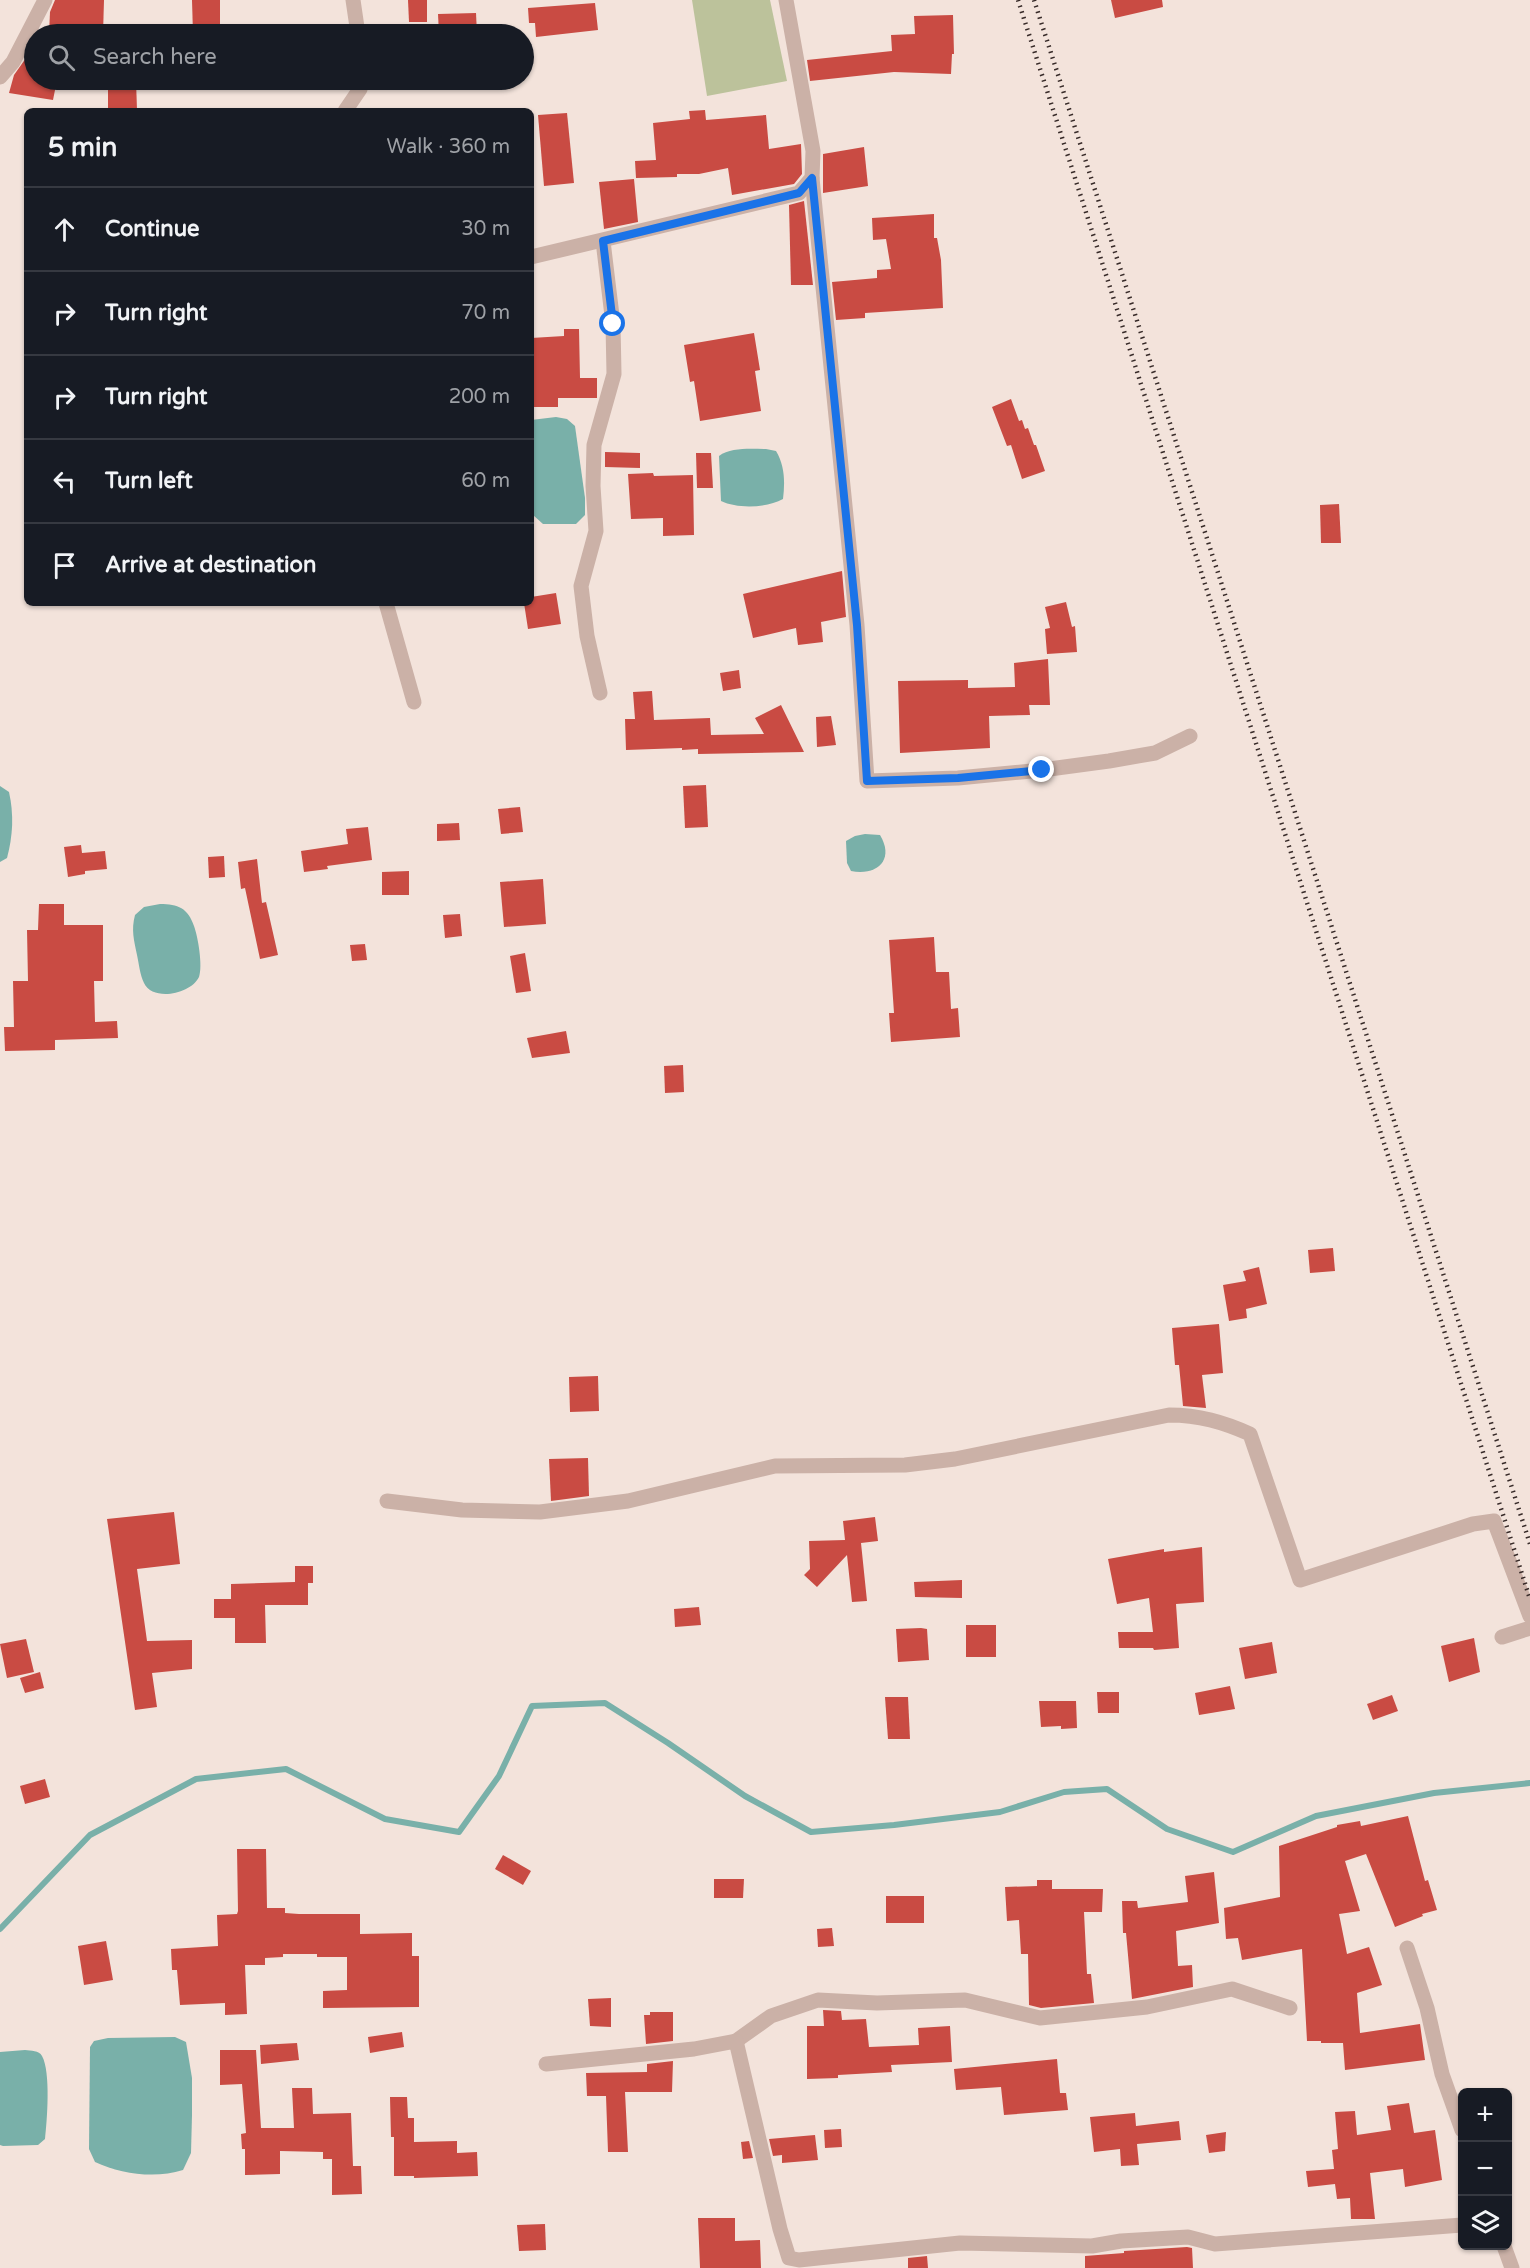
<!DOCTYPE html>
<html lang="en">
<head>
<meta charset="utf-8">
<style>
  body { margin:0; font-family:"Varela Round",sans-serif; background:#242831; color:#f1f3f6 }
  .controls { position:absolute; right:18px; bottom:18px; display:grid; overflow:hidden; border-radius:9px; box-shadow:0 2px 4px #0004 }
  .controls button { width:54px; height:54px; display:grid; place-items:center; padding:0; border:0; border-bottom:2px solid #363941; background:#171b24; color:#f1f3f6; font:30px sans-serif }
  .stop { position:absolute; width:18px; height:18px; margin:-14px; border:4px solid #1a73e8; border-radius:50%; background:#fff }
  .stop.end { background:#1a73e8; border-color:#fff; box-shadow:0 2px 6px #0008 }
  .list { margin:0; padding:0; list-style:none }
  h2 { display:flex; justify-content:space-between; align-items:center; height:78px; margin:0; padding:0 24px; font-size:26px }
  h2 small { font-size:20px; font-weight:400; color:#9ea1a6 }
  .list li { display:grid; grid-template-columns:39px 1fr auto; gap:18px; align-items:center; box-sizing:border-box; height:84px; padding:0 24px; border-top:2px solid #363941 }
  .list b { display:block; font-size:22px; white-space:nowrap }
  .list em { font-size:20px; font-style:normal; color:#9ea1a6 }
  .icon { flex:none; width:33px; height:33px; fill:none; stroke:currentColor; stroke-width:2; stroke-linecap:round; stroke-linejoin:round }
  .map { position:relative; flex:none; width:1530px; height:2268px; overflow:hidden }
  .search { position:absolute; background:#171b24; box-shadow:0 2px 4px #0004; left:24px; top:24px; width:510px; height:66px; display:flex; align-items:center; gap:15px; box-sizing:border-box; padding:0 21px; border-radius:33px; color:#9ea1a6; font-size:22px }
  .panel { position:absolute; background:#171b24; box-shadow:0 2px 4px #0004; left:24px; top:108px; width:510px; height:498px; border-radius:9px }
  .map>svg:first-child { display:block }
  .green { fill:#bcc29b }
  .water { fill:#79b0a9 }
  .lines { fill:none; stroke-linecap:round; stroke-linejoin:round }
  .stream { stroke:#79b0a9; stroke-width:6 }
  .building { fill:#c94b43 }
  .minor { stroke:#cbb1a7; stroke-width:15 }
  .rail { stroke:#372a28; stroke-width:4.5; stroke-dasharray:1.5 4.5; stroke-linecap:butt }
  .route { stroke:#1a73e8; stroke-width:8 }
</style>
</head>
<body>
<div class="map">
<svg width="1530" height="2268" viewBox="0 0 1530 2268">
  <rect width="100%" height="100%" fill="#f3e3db"/>
  <!-- green -->
  <polygon class="green" points="692,0 770,0 787,81 707,96"/>
  <!-- water -->
  <g class="water">
    <polygon points="556,417 567,419 575,426 585,498 585,515 576,524 543,524 533,515 531,505 531,420"/>
    <path d="M766,449l10,2c9,15 9,31 7,48 -17,9 -45,10 -62,2l-2,-45c12,-9 32,-7 47,-7z"/>
    <path d="M0,786l9,6c5,23 4,43 -2,66l-7,4z"/>
    <path d="M865,834l15,1c15,25 -3,41 -29,36l-4,-8 -1,-22 9,-5z"/>
    <path d="M160,904c18,0 28,4 34,22 4,11 9,40 5,51 -8,17 -46,25 -55,6 -4,-8 -5,-19 -7,-28 -3,-15 -6,-25 -2,-40l9,-8z"/>
    <path d="M175,2037l11,5 6,36v37l-1,38 -8,17c-28,9 -62,4 -88,-8l-6,-13 1,-102 4,-6 14,-3z"/>
    <path d="M25,2050c6,1 14,0 17,6 9,16 5,65 3,83l-7,6 -35,1 -3,-1v-93z"/>
  </g>
  <g class="lines">
    <!-- stream -->
    <polyline class="stream" points="0,1929 90,1835 196,1779 286,1769 385,1819 459,1832 499,1776 532,1706 605,1703 668,1743 745,1796 811,1832 894,1825 1000,1812 1064,1792 1107,1789 1167,1829 1233,1852 1316,1816 1434,1793 1530,1783"/>
  </g>
  <!-- building -->
  <g class="building">
    <polygon points="55,0 104,0 103,34 49,34 50,12"/>
    <polygon points="192,0 220,0 220,34 193,34"/>
    <polygon points="408,0 427,0 427,22 409,22"/>
    <polygon points="1111,0 1162,0 1163,7 1115,18"/>
    <polygon points="595,3 598,30 536,37 535,23 529,23 528,8"/>
    <polygon points="476,13 477,34 439,34 438,14"/>
    <polygon points="953,15 954,54 952,54 951,74 894,72 810,81 807,60 892,51 891,35 915,34 914,16"/>
    <polygon points="26,58 34,60 34,80 57,80 53,100 9,93 14,75"/>
    <polygon points="136,80 137,110 108,111 108,81"/>
    <polygon points="705,110 706,120 766,115 769,149 801,144 802,174 794,184 732,195 728,168 699,174 677,174 677,177 636,178 635,161 656,160 653,123 690,119 689,111"/>
    <polygon points="567,113 574,183 544,186 538,115"/>
    <polygon points="864,147 868,186 823,193 823,154"/>
    <polygon points="634,179 638,222 604,229 599,182"/>
    <polygon points="804,201 813,285 791,285 789,205"/>
    <polygon points="934,214 934,238 937,238 941,260 943,308 865,313 865,318 836,320 832,282 877,278 877,270 891,269 886,239 873,240 872,218"/>
    <polygon points="564,329 579,329 580,378 597,378 597,398 558,398 558,407 531,407 531,338 564,336"/>
    <polygon points="754,333 760,370 755,371 761,411 700,421 694,381 690,382 684,345"/>
    <polygon points="1011,399 1019,421 1022,420 1025,429 1028,428 1034,445 1036,445 1045,471 1022,479 1011,445 1007,446 992,407"/>
    <polygon points="605,452 640,453 640,468 605,467"/>
    <polygon points="696,453 711,453 713,488 697,488"/>
    <polygon points="653,473 654,476 693,475 694,535 663,536 663,518 631,519 628,474"/>
    <polygon points="1339,504 1341,543 1321,543 1320,505"/>
    <polygon points="842,571 846,617 821,622 823,642 798,645 796,628 753,638 743,594"/>
    <polygon points="556,593 561,624 528,629 524,603 531,603 531,597"/>
    <polygon points="1066,602 1072,627 1075,626 1077,652 1047,654 1045,629 1050,628 1045,607"/>
    <polygon points="1048,659 1050,705 1029,705 1030,715 989,716 990,748 900,753 898,681 968,680 968,688 1015,687 1014,663"/>
    <polygon points="739,670 741,688 723,691 720,673"/>
    <polygon points="652,691 654,720 710,718 711,735 764,734 755,718 781,705 804,752 698,754 698,749 682,750 682,748 626,750 625,719 635,719 633,692"/>
    <polygon points="831,716 836,745 817,747 816,717"/>
    <polygon points="706,785 708,827 685,828 683,786"/>
    <polygon points="520,807 523,832 501,834 498,809"/>
    <polygon points="459,823 460,840 437,841 437,824"/>
    <polygon points="368,827 372,860 327,866 328,869 304,872 301,851 348,844 346,829"/>
    <polygon points="81,845 82,853 105,851 107,869 85,871 85,874 68,877 64,847"/>
    <polygon points="224,856 225,877 209,878 208,857"/>
    <polygon points="257,859 262,903 266,902 278,955 260,959 245,888 241,889 238,862"/>
    <polygon points="409,871 409,895 382,895 382,872"/>
    <polygon points="543,879 546,924 504,927 500,882"/>
    <polygon points="39,904 64,904 64,925 103,925 103,981 94,981 95,1022 117,1021 118,1038 55,1040 55,1050 5,1051 4,1027 14,1027 13,981 28,981 27,930 38,930"/>
    <polygon points="460,914 462,936 445,938 443,915"/>
    <polygon points="934,937 936,972 949,972 951,1009 958,1008 960,1037 891,1042 889,1013 894,1013 889,940"/>
    <polygon points="365,944 367,960 352,961 350,945"/>
    <polygon points="525,953 531,991 516,993 510,956"/>
    <polygon points="566,1031 570,1053 532,1058 527,1038"/>
    <polygon points="683,1065 684,1092 665,1093 664,1066"/>
    <polygon points="1333,1248 1335,1271 1310,1273 1308,1250"/>
    <polygon points="1259,1267 1267,1304 1246,1309 1247,1318 1229,1321 1223,1285 1246,1281 1243,1271"/>
    <polygon points="1219,1324 1223,1373 1202,1375 1206,1408 1183,1406 1179,1365 1175,1365 1172,1328"/>
    <polygon points="598,1376 599,1411 570,1412 569,1377"/>
    <polygon points="588,1458 589,1496 551,1501 549,1459"/>
    <polygon points="174,1512 180,1564 137,1569 147,1641 192,1640 192,1669 152,1673 157,1707 135,1710 107,1519"/>
    <polygon points="875,1517 878,1541 861,1543 867,1601 852,1602 847,1555 817,1587 804,1575 810,1569 809,1541 845,1540 843,1521"/>
    <polygon points="1202,1547 1204,1602 1176,1604 1179,1648 1154,1650 1153,1648 1119,1648 1118,1632 1153,1632 1149,1598 1117,1604 1108,1559 1164,1549 1164,1552"/>
    <polygon points="295,1566 313,1566 313,1583 308,1583 308,1605 265,1605 266,1643 235,1643 235,1618 214,1618 214,1599 231,1599 231,1584 295,1582"/>
    <polygon points="962,1580 962,1598 915,1597 914,1582"/>
    <polygon points="699,1607 701,1625 675,1627 674,1609"/>
    <rect x="966" y="1625" width="30" height="32"/>
    <polygon points="921,1628 927,1629 929,1660 898,1662 896,1629"/>
    <polygon points="1474,1638 1480,1672 1449,1682 1441,1646"/>
    <polygon points="26,1639 34,1672 7,1678 0,1644"/>
    <polygon points="1272,1642 1277,1673 1245,1679 1239,1648"/>
    <polygon points="40,1672 44,1688 25,1693 20,1678"/>
    <polygon points="1230,1686 1235,1709 1199,1715 1195,1693"/>
    <polygon points="1097,1692 1119,1692 1119,1713 1098,1713"/>
    <polygon points="1392,1695 1398,1711 1373,1720 1367,1704"/>
    <polygon points="885,1697 908,1697 910,1739 888,1739"/>
    <polygon points="1039,1701 1076,1701 1077,1728 1061,1729 1061,1726 1041,1727"/>
    <polygon points="45,1779 50,1797 25,1804 20,1786"/>
    <polygon points="1408,1816 1425,1881 1428,1880 1437,1910 1422,1914 1423,1916 1395,1927 1366,1854 1345,1861 1360,1911 1339,1914 1347,1954 1369,1947 1382,1985 1357,1993 1360,2033 1420,2024 1425,2060 1345,2070 1343,2043 1321,2043 1321,2041 1307,2041 1302,1949 1242,1960 1238,1938 1226,1939 1224,1908 1280,1897 1279,1846 1337,1827 1337,1825 1360,1821 1361,1826"/>
    <polygon points="237,1849 266,1849 267,1908 285,1908 285,1913 299,1914 360,1914 360,1934 412,1933 412,1956 419,1956 419,2007 323,2008 323,1991 347,1990 347,1957 317,1957 317,1954 283,1954 283,1957 265,1958 265,1965 245,1965 247,2014 225,2015 225,2003 180,2005 177,1970 172,1970 171,1949 218,1946 217,1915 237,1914 238,1911"/>
    <polygon points="503,1855 531,1871 523,1885 495,1869"/>
    <polygon points="1214,1872 1219,1923 1176,1931 1178,1966 1192,1965 1193,1987 1132,1999 1126,1933 1123,1933 1122,1901 1137,1901 1138,1908 1188,1902 1185,1876"/>
    <polygon points="714,1879 744,1879 743,1898 714,1898"/>
    <polygon points="1037,1880 1052,1880 1052,1889 1103,1889 1102,1912 1084,1912 1087,1974 1091,1974 1094,2003 1041,2008 1029,2005 1028,1954 1021,1954 1019,1920 1007,1921 1005,1887 1037,1886"/>
    <rect x="886" y="1896" width="38" height="27"/>
    <polygon points="832,1928 834,1946 818,1947 817,1929"/>
    <polygon points="106,1941 113,1980 84,1985 78,1946"/>
    <polygon points="611,1998 611,2027 590,2026 588,1999"/>
    <polygon points="823,2010 841,2011 842,2020 866,2019 869,2047 919,2045 918,2028 950,2026 952,2062 891,2065 892,2072 838,2075 838,2078 807,2079 807,2026 824,2026"/>
    <polygon points="650,2012 673,2012 673,2041 646,2044 644,2015 650,2015"/>
    <polygon points="402,2032 404,2047 370,2053 368,2037"/>
    <polygon points="297,2043 299,2060 261,2064 260,2045"/>
    <polygon points="220,2050 256,2050 261,2128 294,2128 292,2088 312,2088 313,2114 351,2113 353,2166 361,2166 362,2194 332,2195 332,2159 323,2159 323,2152 280,2151 280,2174 245,2175 245,2149 242,2149 241,2134 246,2133 242,2084 220,2085"/>
    <polygon points="1057,2059 1060,2093 1066,2093 1068,2110 1004,2115 1001,2087 956,2090 954,2069"/>
    <polygon points="673,2061 672,2092 625,2092 628,2152 608,2152 606,2096 587,2096 586,2073 647,2072 647,2064"/>
    <polygon points="390,2097 407,2097 408,2118 414,2118 414,2142 457,2141 457,2153 477,2152 478,2176 414,2178 414,2176 394,2176 394,2137 391,2137"/>
    <polygon points="1409,2103 1414,2133 1435,2130 1442,2180 1405,2187 1403,2169 1370,2173 1375,2219 1351,2219 1350,2198 1337,2199 1335,2184 1308,2187 1306,2171 1334,2169 1332,2150 1338,2149 1335,2112 1355,2111 1357,2135 1391,2130 1387,2106"/>
    <polygon points="1135,2113 1136,2126 1179,2121 1181,2140 1137,2144 1139,2165 1121,2166 1120,2149 1094,2152 1090,2117"/>
    <polygon points="841,2129 842,2147 825,2148 824,2130"/>
    <polygon points="1226,2132 1225,2151 1209,2153 1206,2135"/>
    <polygon points="815,2135 818,2160 782,2163 782,2155 773,2156 769,2139"/>
    <polygon points="749,2141 753,2158 743,2159 741,2142"/>
    <polygon points="698,2218 735,2218 735,2241 760,2240 761,2268 700,2268"/>
    <polygon points="545,2224 546,2250 519,2251 517,2225"/>
    <polygon points="1187,2247 1192,2248 1193,2268 1085,2268 1085,2256 1124,2253 1124,2251"/>
    <polygon points="927,2256 928,2268 908,2268 908,2258"/>
  </g>
  <g class="lines">
    <!-- minor -->
    <g class="minor">
      <polyline points="353,0 358,34"/>
      <polyline points="0,77 13,62 45,0"/>
      <polyline points="345,111 360,89 362,80"/>
      <polyline points="812,178 857,625 867,781 958,778 1042,770 1109,761 1155,753 1190,736"/>
      <polyline points="531,257 799,193 812,178 813,151 786,0"/>
      <polyline points="386,603 414,702"/>
      <polyline points="600,693 587,636 581,586 596,531 593,486 594,445 614,374 613,324 603,241"/>
      <path d="M387,1501l75,9 78,2 88,-11 147,-35 130,-1 50,-6 214,-44c30,0 54,7 81,19l50,146 173,-56 21,-3 36,95"/>
      <polyline points="1502,1637 1530,1628"/>
      <polyline points="1407,1948 1427,2008 1442,2074 1462,2130"/>
      <polyline points="736,2041 771,2016 818,2000 877,2003 965,2000 1040,2018 1147,2007 1232,1989 1290,2008"/>
      <polyline points="546,2064 694,2049 736,2041 780,2229 789,2258 799,2260 960,2243 1092,2246 1121,2241 1188,2237 1215,2244 1462,2225"/>
      <polyline points="1504,2246 1512,2268"/>
    </g>
    <!-- rail -->
    <g class="rail">
      <polyline points="1018,0 1530,1599"/>
      <polyline points="1034,0 1530,1544"/>
    </g>
  </g>
  <g class="lines">
    <!-- route -->
    <polyline class="route" points="613,324 603,241 799,193 812,178 857,625 867,781 958,778 1042,770"/>
  </g>
</svg>
<div class="controls">
<button>+</button>
<button>−</button>
<button><svg class="icon" aria-label="layers" viewBox="0 0 24 24"><path d="M12 4l9 5-9 5-9-5zM3 14l9 5 9-5"/></svg></button>
</div>
<div class="stop" style="left:613px;top:324px"></div>
<div class="stop end" style="left:1042px;top:770px"></div>
<div class="search"><svg class="icon" aria-label="search" viewBox="0 0 24 24"><circle cx="10" cy="10" r="6"/><path d="M15 15l6 6"/></svg>Search here</div>
<section class="panel">
<h2>5 min<small>Walk · 360 m</small></h2>
<ul class="list">
<li><svg class="icon" aria-label="ahead" viewBox="0 0 24 24"><path d="M12 20V5M6 11l6-6 6 6"/></svg><div><b>Continue</b></div><em>30 m</em></li>
<li><svg class="icon" aria-label="right" viewBox="0 0 24 24"><path d="M7 20v-9h11M14 6l5 5-5 5"/></svg><div><b>Turn right</b></div><em>70 m</em></li>
<li><svg class="icon" aria-label="right" viewBox="0 0 24 24"><path d="M7 20v-9h11M14 6l5 5-5 5"/></svg><div><b>Turn right</b></div><em>200 m</em></li>
<li><svg class="icon" aria-label="left" viewBox="0 0 24 24"><path d="M17 20v-9H6M10 6l-5 5 5 5"/></svg><div><b>Turn left</b></div><em>60 m</em></li>
<li><svg class="icon" aria-label="arrive" viewBox="0 0 24 24"><path d="M6 21V4h12l-3 4 3 4H6"/></svg><div><b>Arrive at destination</b></div></li>
</ul>
</section>
</div>
</body>
</html>
